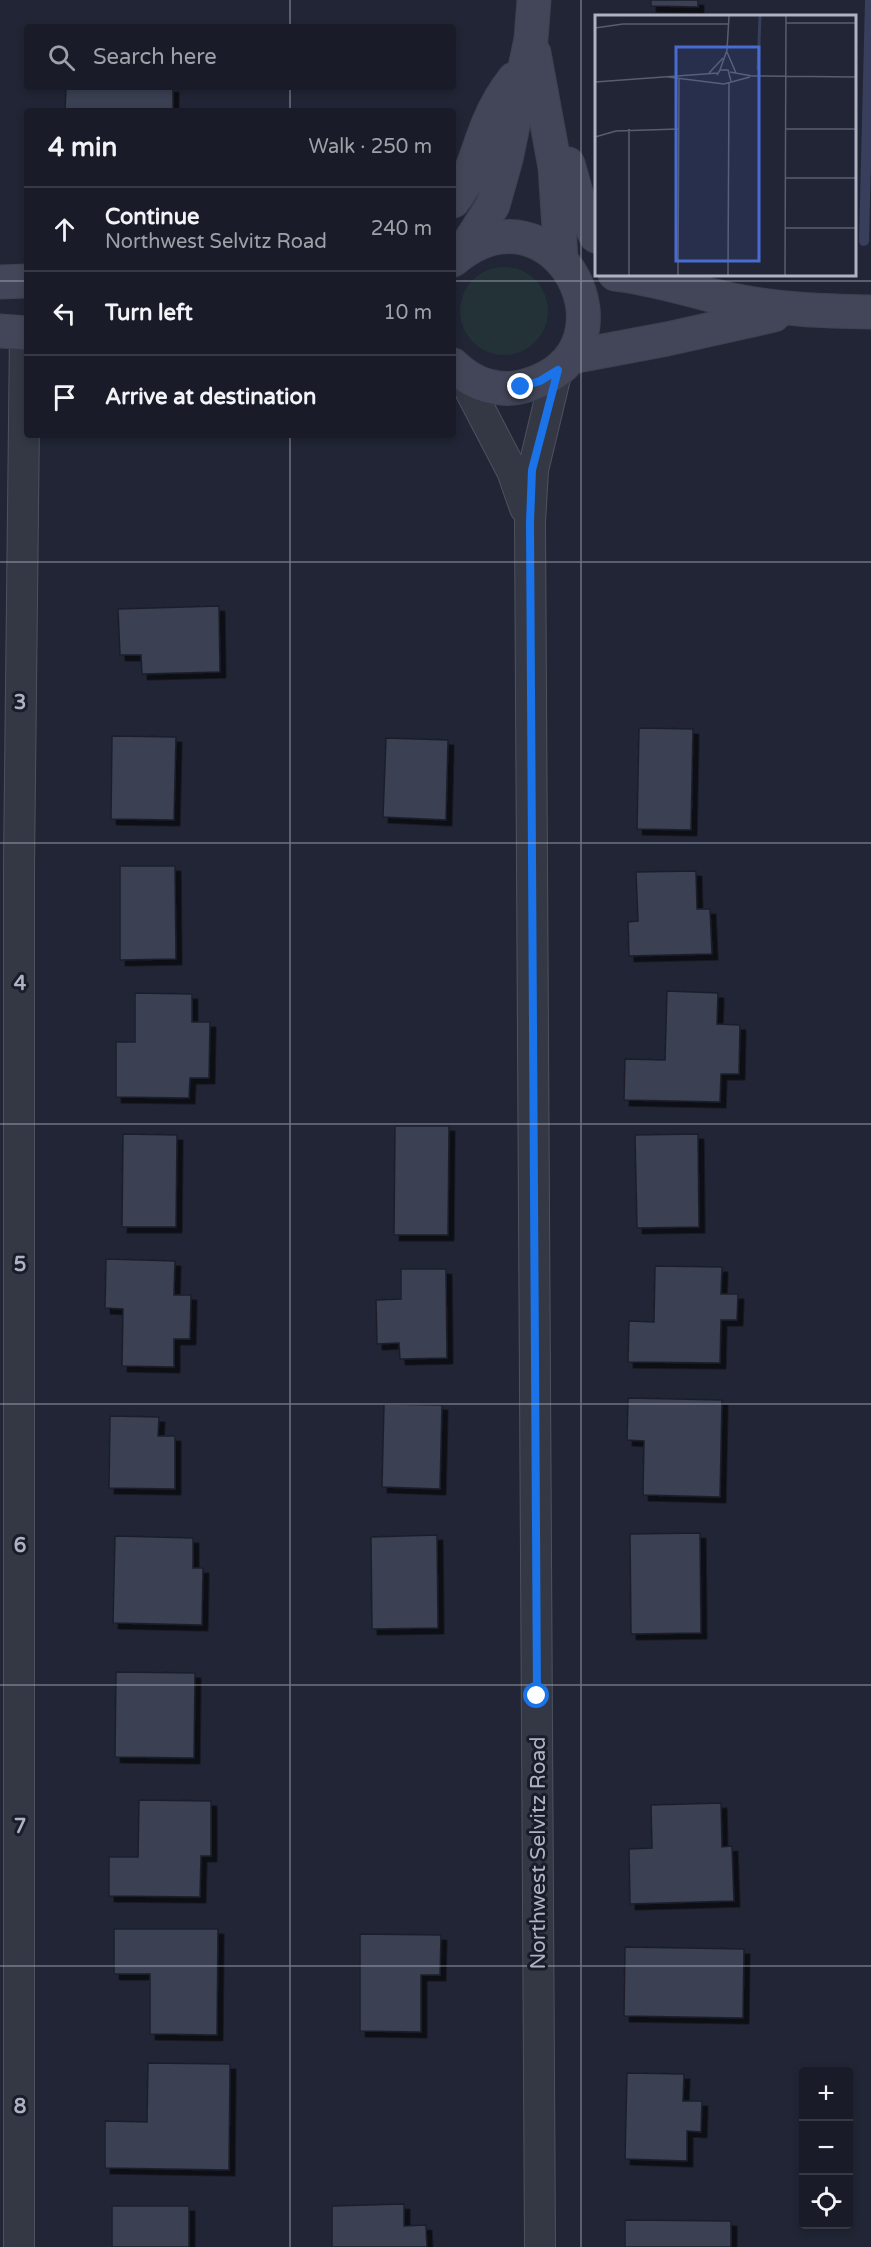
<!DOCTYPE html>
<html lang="en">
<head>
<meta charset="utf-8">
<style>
  body { margin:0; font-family:"Varela Round",sans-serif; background:#222530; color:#f1f3f6 }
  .controls { position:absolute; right:18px; bottom:18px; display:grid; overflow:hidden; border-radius:6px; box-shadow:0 3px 9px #0003 }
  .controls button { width:54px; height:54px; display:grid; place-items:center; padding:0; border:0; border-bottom:2px solid #373a45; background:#191c28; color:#f1f3f6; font:30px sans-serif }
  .stop { position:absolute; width:18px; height:18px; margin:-14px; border:4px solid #1a73e8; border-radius:50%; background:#fff }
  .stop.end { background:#1a73e8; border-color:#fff; box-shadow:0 2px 6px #0008 }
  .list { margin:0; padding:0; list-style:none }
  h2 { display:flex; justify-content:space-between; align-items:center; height:78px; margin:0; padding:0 24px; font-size:26px }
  h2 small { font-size:20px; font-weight:400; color:#9fa1a8 }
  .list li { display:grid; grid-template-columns:39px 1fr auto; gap:18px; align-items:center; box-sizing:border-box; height:84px; padding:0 24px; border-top:2px solid #373a45 }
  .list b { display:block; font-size:22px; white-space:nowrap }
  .list p { margin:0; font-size:20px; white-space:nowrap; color:#9fa1a8 }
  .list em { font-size:20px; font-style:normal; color:#9fa1a8 }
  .icon { flex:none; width:33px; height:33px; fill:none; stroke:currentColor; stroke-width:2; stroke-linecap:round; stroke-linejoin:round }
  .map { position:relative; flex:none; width:871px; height:2247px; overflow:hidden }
  .search { position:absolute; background:#191c28; box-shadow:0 3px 9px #0003; left:24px; top:24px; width:432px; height:66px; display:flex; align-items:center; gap:15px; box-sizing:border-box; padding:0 21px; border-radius:6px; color:#9fa1a8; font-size:22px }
  .panel { position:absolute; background:#191c28; box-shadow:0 3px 9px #0003; left:24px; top:108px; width:432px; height:330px; border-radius:6px }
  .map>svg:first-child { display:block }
  .green { fill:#233237 }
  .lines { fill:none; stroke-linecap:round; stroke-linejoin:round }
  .stream { stroke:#373f5d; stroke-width:10 }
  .building { fill:#3a4052; stroke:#1b1f2c; stroke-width:1.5; filter:url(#shadow) }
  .street-casing { stroke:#4e5260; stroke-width:32 }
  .secondary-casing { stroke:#3d414f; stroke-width:35 }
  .street { stroke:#343845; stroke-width:30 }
  .secondary { stroke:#424658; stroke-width:33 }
  .route { stroke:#1a73e8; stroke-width:8 }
  .grid { fill:none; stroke:#aeb2c2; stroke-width:1.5; stroke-opacity:0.55 }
  .labels { text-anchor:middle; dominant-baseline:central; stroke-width:6; stroke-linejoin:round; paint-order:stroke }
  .street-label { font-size:21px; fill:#aeb2c2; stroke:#191d2a }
  .inset-river { fill:none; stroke:#373f5d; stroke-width:3 }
  .inset-road { fill:none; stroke:#595d6d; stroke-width:1.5 }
  .view { fill:#486cd1; fill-opacity:0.15; stroke:#486cd1; stroke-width:3 }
  .inset-edge { fill:none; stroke:#aeb2c2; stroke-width:3 }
  .grid-label { font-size:20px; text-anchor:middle; font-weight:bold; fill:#aeb2c2; stroke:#191d2a; stroke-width:6; stroke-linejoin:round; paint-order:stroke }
</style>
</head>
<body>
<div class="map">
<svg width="871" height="2247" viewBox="0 0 871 2247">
  <defs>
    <filter id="shadow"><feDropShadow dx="5.5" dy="5.5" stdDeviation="0" flood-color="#0009"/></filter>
  </defs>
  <rect width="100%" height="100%" fill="#212535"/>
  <!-- green -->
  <circle class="green" cx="504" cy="311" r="44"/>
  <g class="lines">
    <!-- stream -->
    <polyline class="stream" points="864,241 870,0"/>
  </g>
  <!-- building -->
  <g class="building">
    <polygon points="651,0 698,0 698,7 651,6"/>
    <polygon points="66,87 173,87 173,111 65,111"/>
    <polygon points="219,606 220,672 142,674 141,655 120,655 118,609"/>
    <polygon points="639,728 693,729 691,830 637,829"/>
    <polygon points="112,736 176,737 174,820 111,819"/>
    <polygon points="386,738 448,740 446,820 383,817"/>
    <polygon points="120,866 175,866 176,959 120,960"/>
    <polygon points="696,871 697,909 710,909 712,954 629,956 628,922 638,921 636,872"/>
    <polygon points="667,991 718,993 717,1024 740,1025 739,1074 721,1074 720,1102 624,1100 625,1059 665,1060"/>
    <polygon points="135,993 192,994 192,1022 210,1022 209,1078 190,1078 189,1098 116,1097 116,1042 135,1042"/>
    <polygon points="395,1126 449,1126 448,1235 394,1235"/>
    <polygon points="123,1134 177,1135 176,1227 122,1227"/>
    <polygon points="698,1134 699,1227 637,1228 635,1135"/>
    <polygon points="106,1259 175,1261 174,1295 191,1295 190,1339 174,1339 174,1367 122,1366 123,1309 105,1308"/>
    <polygon points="655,1266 722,1267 721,1294 738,1294 737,1320 721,1320 720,1363 628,1362 629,1321 654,1322"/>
    <polygon points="401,1269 446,1269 447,1358 400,1359 399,1343 377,1344 376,1300 401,1299"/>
    <polygon points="628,1398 722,1400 720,1497 643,1495 644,1441 627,1440"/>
    <polygon points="384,1404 442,1405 440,1489 382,1487"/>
    <polygon points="110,1416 159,1417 158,1436 175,1436 175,1489 109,1488"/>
    <polygon points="700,1533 701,1633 631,1634 630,1534"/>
    <polygon points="437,1535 438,1628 372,1629 371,1537"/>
    <polygon points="115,1536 193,1538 193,1568 203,1568 202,1625 113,1623"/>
    <polygon points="116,1672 195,1673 194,1758 115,1757"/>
    <polygon points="139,1800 211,1801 211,1856 201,1856 200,1897 109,1896 109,1857 138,1857"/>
    <polygon points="721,1803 722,1847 732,1846 734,1901 630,1904 629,1849 652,1848 651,1805"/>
    <polygon points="114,1929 218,1929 217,2035 150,2034 150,1974 114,1974"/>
    <polygon points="360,1934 441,1935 440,1975 421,1975 421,2032 360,2031"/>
    <polygon points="625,1947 744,1949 743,2018 624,2016"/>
    <polygon points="148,2063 230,2064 229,2170 105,2168 105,2121 147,2122"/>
    <polygon points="627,2073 684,2074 683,2101 702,2101 701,2132 687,2131 687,2161 625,2159"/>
    <polygon points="404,2204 404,2226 426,2225 427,2247 332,2247 332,2206"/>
    <rect x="112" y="2206" width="77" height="41"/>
    <polygon points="625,2220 731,2221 731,2247 625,2247"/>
  </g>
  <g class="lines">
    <defs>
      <g id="street">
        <polyline points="461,373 512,471 525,508"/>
        <polyline points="19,2247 19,866 25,333"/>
        <polyline points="540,2247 530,522 533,470 557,370"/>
      </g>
      <g id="secondary">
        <polyline points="534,53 555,167 561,259"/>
        <polyline points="568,164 579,203 596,236"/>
        <path d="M453,201c19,-23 24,-50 35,-77 7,-17 15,-31 26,-45"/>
        <polyline points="465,249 493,205 506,159 531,39 534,0"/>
        <path d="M453,260c101,-86 193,89 75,125 -27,9 -55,0 -75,-20"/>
        <path d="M615,274c41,4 81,19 122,27 46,9 87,10 134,11"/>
        <polyline points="0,282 27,281"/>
        <polyline points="0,331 27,333"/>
        <polyline points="571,357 667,339 774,315"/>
      </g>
    </defs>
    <!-- street casing -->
    <use href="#street" class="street-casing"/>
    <!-- secondary casing -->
    <use href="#secondary" class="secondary-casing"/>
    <!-- street -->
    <use href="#street" class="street"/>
    <!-- secondary -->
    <use href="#secondary" class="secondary"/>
  </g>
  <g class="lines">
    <!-- route -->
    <polyline class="route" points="521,387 540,381 558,370 532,470 530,522 537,1696"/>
  </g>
  <!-- grid -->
  <path class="grid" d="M290,0v27M581,0v2247M290,87v24M0,281h27M453,281h418M290,435v1812M0,562h871M0,843h871M0,1124h871M0,1404h871M0,1685h871M0,1966h871"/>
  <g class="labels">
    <!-- street labels -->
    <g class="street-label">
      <text transform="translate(538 1853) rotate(-90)">Northwest Selvitz Road</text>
    </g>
  </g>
  <!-- overview -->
  <g transform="translate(595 15)">
    <rect width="261" height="261" fill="#212535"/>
    <path class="inset-river" d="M163,55l2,-54"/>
    <path class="inset-road" d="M191,8h70M0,13l28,-4h106M132,37l9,21M125,55l7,-20 2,-34M135,57l22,4 104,1M114,58l14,-15M122,60l3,-5h8l3,11M73,62l56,7 26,-7M0,67l123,-9M190,114h71M0,122l21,-6 62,-2M190,163h71M190,213h71M34,260v-146M83,260l1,-197M133,260l1,-193M190,260l1,-259"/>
    <path class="view" d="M81,32h83v214h-83z"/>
    <rect width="261" height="261" class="inset-edge"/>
  </g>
  <g class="grid-label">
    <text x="20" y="709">3</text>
    <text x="20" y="990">4</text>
    <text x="20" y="1271">5</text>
    <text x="20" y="1552">6</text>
    <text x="20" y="1833">7</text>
    <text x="20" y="2113">8</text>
  </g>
</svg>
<div class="controls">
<button>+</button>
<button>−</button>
<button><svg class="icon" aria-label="locate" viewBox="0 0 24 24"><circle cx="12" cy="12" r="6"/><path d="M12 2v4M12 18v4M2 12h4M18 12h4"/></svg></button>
</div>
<div class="stop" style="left:537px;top:1696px"></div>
<div class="stop end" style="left:521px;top:387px"></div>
<div class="search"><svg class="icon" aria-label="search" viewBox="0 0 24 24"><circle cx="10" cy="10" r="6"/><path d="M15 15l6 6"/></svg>Search here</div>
<section class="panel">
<h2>4 min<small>Walk · 250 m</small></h2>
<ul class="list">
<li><svg class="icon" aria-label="ahead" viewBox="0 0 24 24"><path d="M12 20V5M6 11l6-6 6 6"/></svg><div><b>Continue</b><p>Northwest Selvitz Road</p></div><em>240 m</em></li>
<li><svg class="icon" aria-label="left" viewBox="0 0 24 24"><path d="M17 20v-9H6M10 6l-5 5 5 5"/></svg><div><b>Turn left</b></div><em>10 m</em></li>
<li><svg class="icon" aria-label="arrive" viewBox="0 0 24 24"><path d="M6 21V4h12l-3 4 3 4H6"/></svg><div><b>Arrive at destination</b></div></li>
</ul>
</section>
</div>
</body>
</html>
